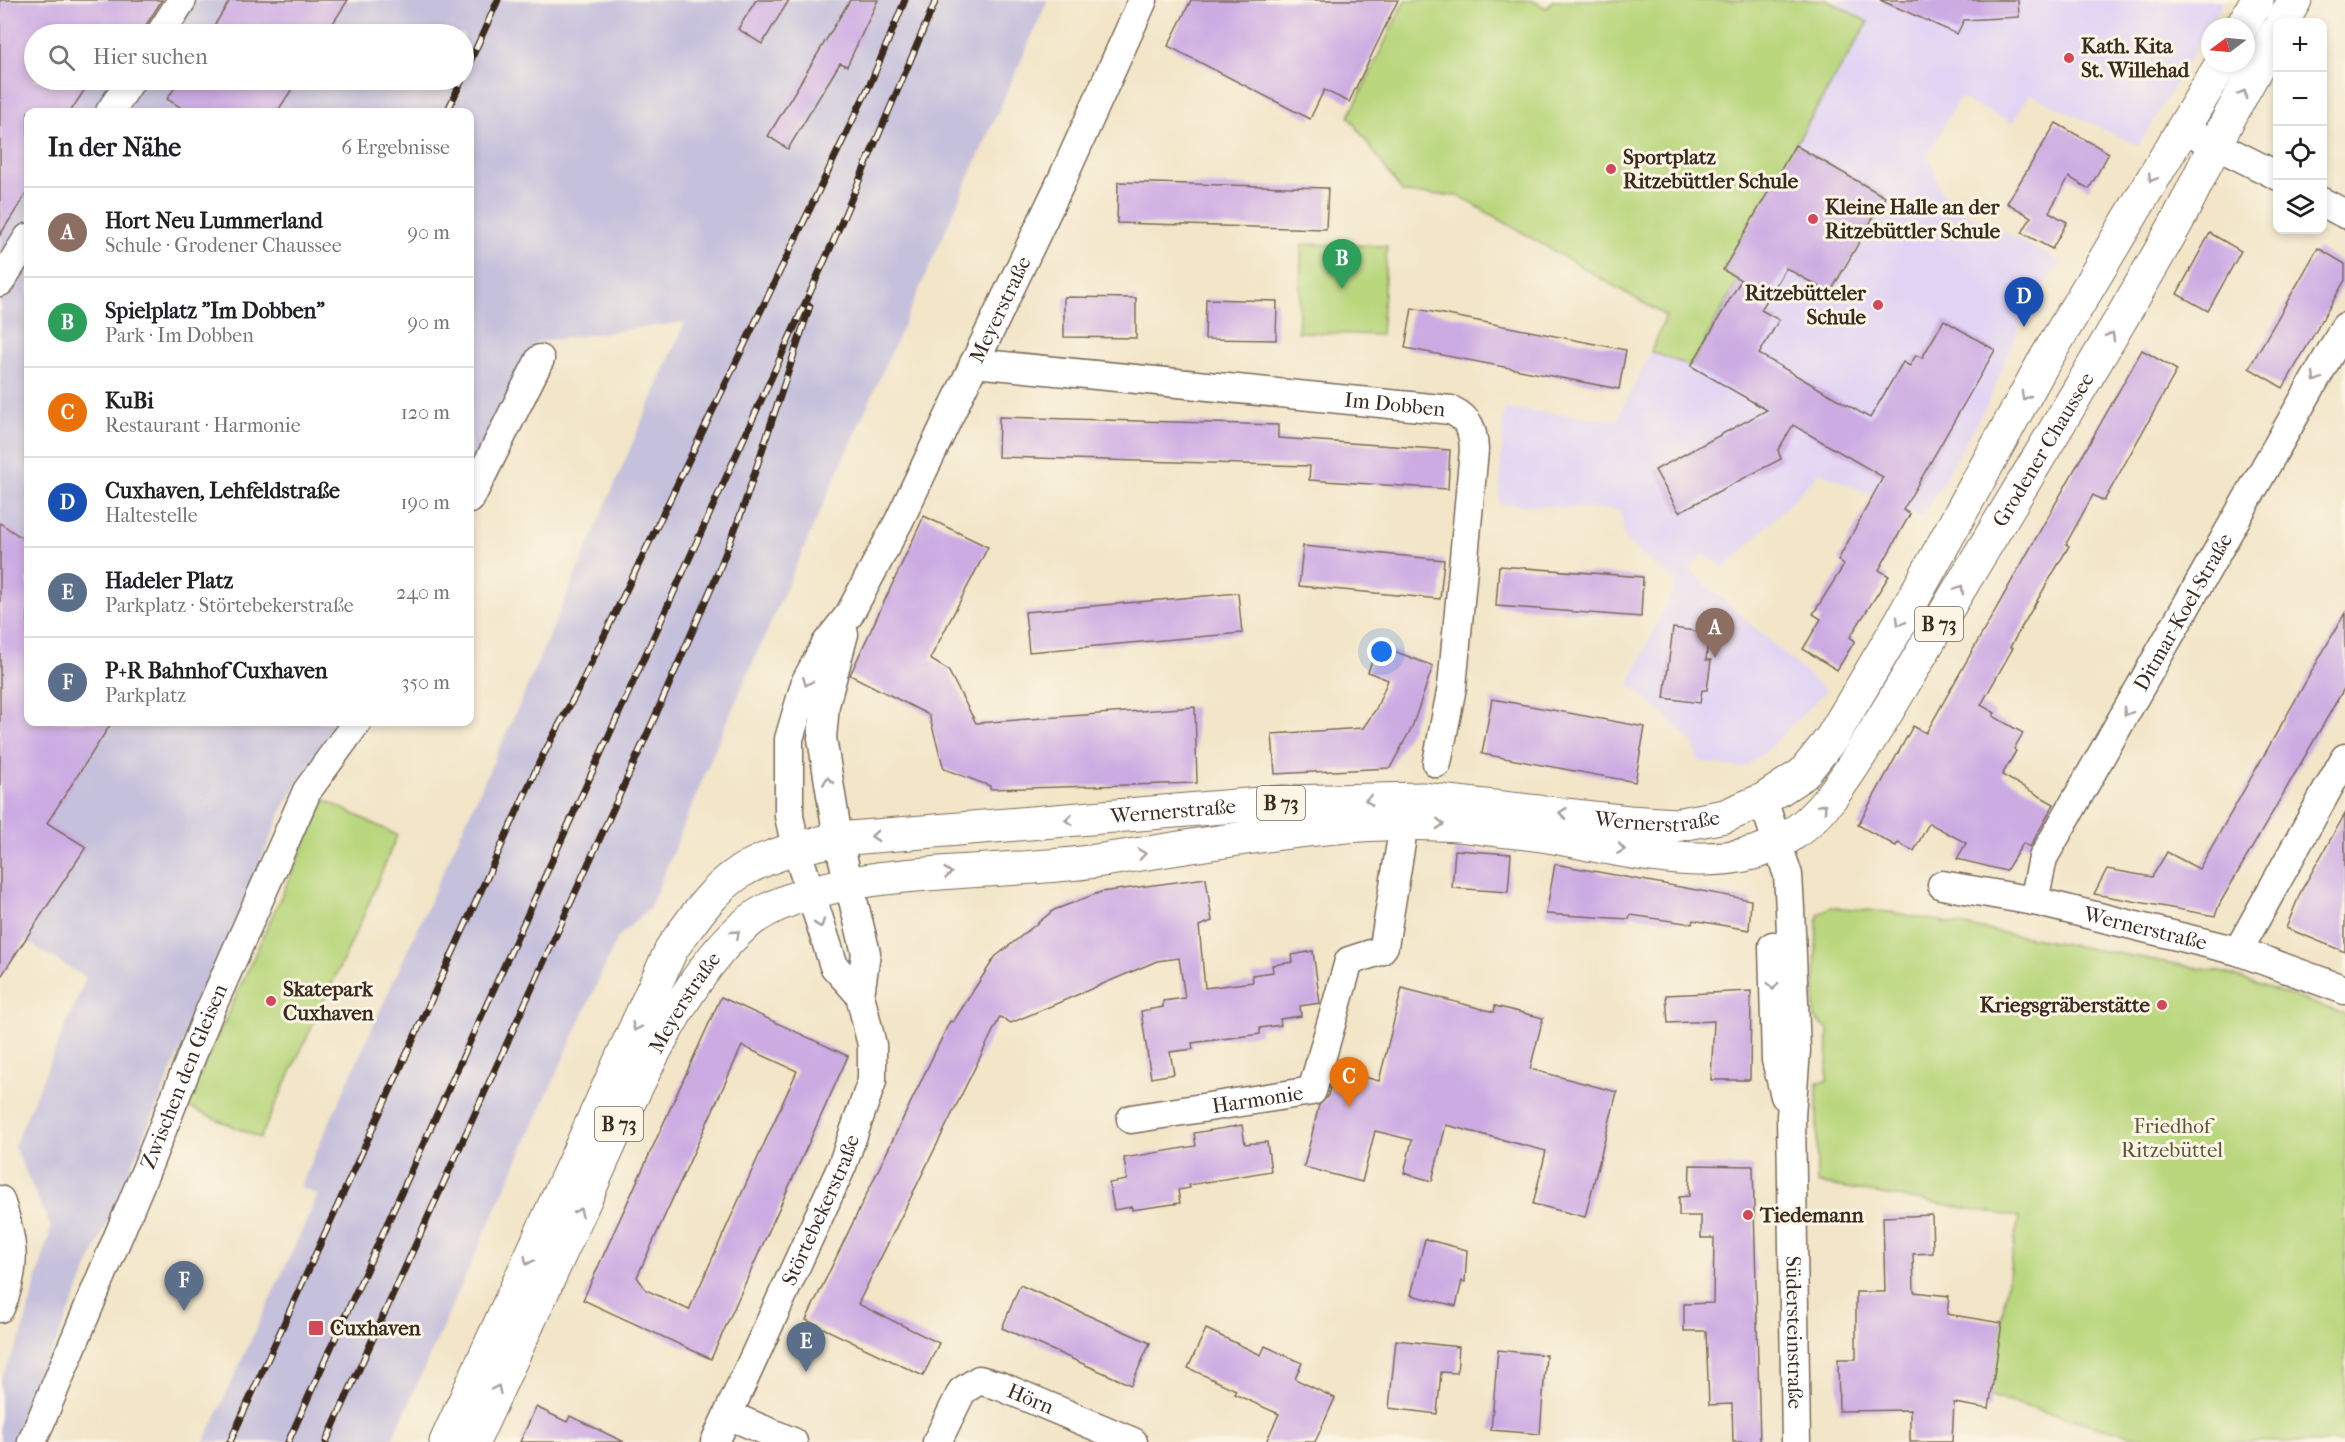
<!DOCTYPE html>
<html lang="de">
<head>
<meta charset="utf-8">
<style>
  body { margin:0; font-family:"IM FELL French Canon",serif; background:#f6f6f6; color:#202124 }
  .controls { position:absolute; right:18px; top:18px; display:grid; overflow:hidden; border-radius:12px; box-shadow:0 3px 9px #0003 }
  .controls button { width:54px; height:54px; display:grid; place-items:center; padding:0; border:0; border-bottom:2px solid #e0e0e0; background:#fff; color:#202124; font:30px sans-serif }
  .compass { position:absolute; left:2201px; top:18px; width:54px; height:54px; border-radius:50%; background:#fff; box-shadow:0 3px 9px #0003; rotate:254deg }
  .you { position:absolute; left:1382px; top:652px; width:21px; height:21px; margin:-15px; border:4px solid #fff; border-radius:50%; background:#1a73e8; box-shadow:0 0 0 9px #1a73e833 }
  .badge { display:grid; place-items:center; width:39px; height:39px; border-radius:50%; background:#d1495b; color:#fff; font-size:20px; font-weight:700 }
  .pin { position:absolute; translate:-50% -50px; filter:drop-shadow(0 2px 3px #0008) }
  .pin::after { content:''; position:absolute; top:32px; width:21px; height:18px; background:inherit; clip-path:polygon(0 0,100% 0,50% 100%) }
  .list { margin:0; padding:0; list-style:none }
  h2 { display:flex; justify-content:space-between; align-items:center; height:78px; margin:0; padding:0 24px; font-size:26px }
  h2 small { font-size:20px; font-weight:400; color:#757577 }
  .list li { display:grid; grid-template-columns:39px 1fr auto; gap:18px; align-items:center; box-sizing:border-box; height:90px; padding:0 24px; border-top:2px solid #e0e0e0 }
  .list b { display:block; font-size:22px; white-space:nowrap }
  .list p { margin:0; font-size:20px; white-space:nowrap; color:#757577 }
  .list em { font-size:20px; font-style:normal; color:#757577 }
  .icon { flex:none; width:33px; height:33px; fill:none; stroke:currentColor; stroke-width:2; stroke-linecap:round; stroke-linejoin:round }
  .map { position:relative; flex:none; width:2345px; height:1442px; overflow:hidden }
  .search { position:absolute; background:#fff; box-shadow:0 3px 9px #0003; left:24px; top:24px; width:450px; height:66px; display:flex; align-items:center; gap:15px; box-sizing:border-box; padding:0 21px; border-radius:33px; color:#757577; font-size:22px }
  .panel { position:absolute; background:#fff; box-shadow:0 3px 9px #0003; left:24px; top:108px; width:450px; height:618px; border-radius:12px }
  .map>svg:first-child { display:block }
  .built { fill:#e1d4f4 }
  .industrial { fill:#c5c0db; fill-rule:evenodd }
  .green { fill:#bad77e; stroke:#7a804e; stroke-width:1.5 }
  .building { fill:#ccabe3; fill-rule:evenodd }
  .lines { fill:none; stroke-linecap:round; stroke-linejoin:round }
  .street-casing { stroke:#7b6b5a; stroke-width:31 }
  .primary-casing { stroke:#7b6b5a; stroke-width:35 }
  .street { stroke:#fff; stroke-width:28 }
  .primary { stroke:#fff; stroke-width:33 }
  .rail-casing { stroke:#3b2a1e; stroke-width:7 }
  .rail { stroke:#fcf5e5; stroke-width:4.5; stroke-dasharray:14; stroke-linecap:butt }
  .oneway { stroke:#a79f9a }
  .poi-dot { fill:#d1495b; stroke:#fcf5e5; stroke-width:2 }
  .labels { text-anchor:middle; dominant-baseline:central; stroke-width:6; stroke-linejoin:round; paint-order:stroke }
  .shield { fill:#fcf5e5; stroke:#75675a; stroke-width:1.5 }
  .shield-label { font-size:20px; font-weight:bold; fill:#3b2a1e }
  .poi-label { font-size:21px; font-weight:bold; fill:#3b2a1e; stroke:#fcf5e5; text-anchor:start }
  .street-label { font-size:21px; fill:#3b2a1e; stroke:#fcf5e5 }
  .park-label { font-size:21px; fill:#5b5536; stroke:#fcf5e5 }
</style>
</head>
<body>
<div class="map">
<svg width="2345" height="1442" viewBox="0 0 2345 1442">
  <rect width="100%" height="100%" fill="#fcf5e5"/>
  <filter id="ink" filterUnits="userSpaceOnUse"><feTurbulence type="fractalNoise" baseFrequency=".0167" numOctaves="2"/><feDisplacementMap in="SourceGraphic" scale="12" xChannelSelector="R" yChannelSelector="G"/><feConvolveMatrix kernelMatrix="1 2 1 2 8 2 1 2 1" color-interpolation-filters="sRGB"/></filter>
  <filter id="wash" filterUnits="userSpaceOnUse"><feTurbulence type="fractalNoise" baseFrequency=".008" numOctaves="4" result="noise"/><feDisplacementMap in="SourceGraphic" scale="24" xChannelSelector="R" yChannelSelector="G"/><feGaussianBlur stdDeviation="1.35" result="paint"/><feColorMatrix in="noise" values="0 0 0 0 0 0 0 0 0 0 0 0 0 0 0 0 0 1.4 0 .05"/><feComposite in="paint" operator="in"/></filter>
  <g filter="url(#wash)">
    <rect width="100%" height="100%" fill="#f2e5c8"/>
    <!-- built -->
    <polygon class="built" points="1827,0 2224,0 2139,146 2029,94 2013,123 1959,98 1928,155 1941,191 1955,208 2062,262 2024,316 1988,403 1922,518 1820,472 1725,569 1704,554 1690,570 1826,691 1769,748 1748,765 1739,768 1699,761 1692,741 1629,684 1676,583 1625,540 1620,510 1499,504 1504,409 1617,419 1651,352 1691,366 1739,279 1723,270 1868,22"/>
    <!-- industrial -->
    <path class="industrial" d="M0,0h1048l-328,737 -70,171 -32,29 -227,505h-187l114,-247 -18,-8 223,-491 162,-374 -149,20 -66,131v-361h-442v610h307l-51,84 -270,636h-14v-62l21,-43 30,-109 -37,-82 72,-168 -86,-53zM34,34h430v46h-430z"/>
    <!-- green -->
    <g class="green">
      <polygon points="1405,0 1531,0 1546,8 1553,0 1827,0 1868,22 1795,145 1885,197 1830,293 1740,241 1723,269 1739,279 1691,366 1651,352 1666,316 1459,196 1403,193 1349,117"/>
      <polygon points="1302,244 1387,246 1381,335 1298,332"/>
      <polygon points="325,800 397,835 363,917 260,1138 186,1106"/>
      <polygon points="1830,907 1889,912 2225,973 2345,1014 2345,1442 2155,1442 1988,1396 2019,1217 1817,1183 1817,1082 1827,1081 1828,1030 1814,1018 1817,922 1819,914"/>
    </g>
    <g id="blocks">
      <!-- building -->
      <g class="building">
        <polygon points="0,0 162,0 146,25 144,34 34,34 34,80 91,80 70,112 28,112 28,191 0,235"/>
        <polygon points="230,0 348,0 326,34 209,34"/>
        <polygon points="756,0 789,0 762,44 738,29"/>
        <polygon points="850,0 878,0 847,66 840,63 788,149 768,136"/>
        <polygon points="1191,0 1398,0 1349,102 1324,90 1310,119 1168,46"/>
        <polygon points="1880,0 2018,0 2019,17 1964,20 1957,34"/>
        <polygon points="180,80 298,80 277,112 188,112 167,99"/>
        <polygon points="2056,123 2109,153 2089,189 2069,177 2049,212 2067,222 2052,249 2022,233 2031,217 2007,203"/>
        <polygon points="1795,145 1885,197 1830,293 1786,268 1761,310 1779,320 1759,354 1870,418 1903,362 1910,366 1916,355 1922,358 1944,320 1995,350 1903,510 1910,514 1879,570 1889,576 1850,637 1855,641 1837,670 1803,649 1821,619 1813,614 1844,565 1838,560 1883,477 1793,425 1778,450 1781,459 1679,512 1655,470 1767,410 1691,366 1741,280 1723,270"/>
        <polygon points="1118,182 1328,188 1326,229 1117,223"/>
        <polygon points="2210,233 2241,251 2208,311 2177,294"/>
        <polygon points="2318,248 2345,264 2345,280 2283,388 2249,368"/>
        <polygon points="1064,297 1136,298 1136,338 1064,337"/>
        <polygon points="1206,299 1277,301 1276,340 1205,339"/>
        <polygon points="1412,308 1626,350 1619,389 1405,348"/>
        <polygon points="2142,350 2177,370 2104,501 2093,495 2066,544 2069,546 2010,647 2013,648 1981,705 1995,713 1993,716 2023,733 2014,749 2016,751 2002,775 2054,804 2030,847 2023,843 2006,871 1957,859 1966,843 1929,823 1914,851 1898,843 1896,846 1858,825 1913,726 1926,733"/>
        <polygon points="999,417 1278,425 1278,438 1450,450 1448,489 1309,480 1310,466 998,457"/>
        <polygon points="924,516 988,547 930,659 948,670 976,723 1195,707 1197,783 990,789 990,786 944,769 929,715 850,675"/>
        <polygon points="0,523 28,542 28,722 112,722 47,823 86,847 0,978"/>
        <polygon points="1303,546 1444,560 1440,599 1299,586"/>
        <polygon points="1499,566 1643,577 1641,617 1496,606"/>
        <polygon points="1238,593 1242,633 1029,652 1025,612"/>
        <polygon points="2345,613 2345,687 2220,903 2215,916 2094,894 2107,869 2152,877 2167,852 2199,869"/>
        <polygon points="1673,628 1709,633 1706,660 1711,660 1707,690 1702,690 1700,703 1664,698"/>
        <polygon points="1378,645 1433,666 1412,727 1390,768 1275,774 1272,734 1363,728 1376,709 1388,680 1368,672"/>
        <polygon points="1492,699 1645,727 1635,782 1482,754"/>
        <polygon points="2345,814 2345,952 2286,928 2301,891"/>
        <polygon points="1455,850 1511,854 1508,892 1452,888"/>
        <polygon points="1555,864 1751,900 1749,930 1693,920 1692,924 1631,915 1629,919 1546,914"/>
        <polygon points="1206,878 1212,921 1199,926 1205,988 1253,982 1252,975 1273,972 1272,965 1293,962 1292,955 1313,951 1320,1003 1300,1006 1301,1016 1280,1019 1281,1025 1260,1028 1260,1034 1192,1043 1193,1049 1170,1052 1174,1074 1151,1078 1141,1011 1163,1007 1163,1001 1185,998 1179,958 1157,961 1011,1023 1000,1017 858,1304 939,1343 923,1376 806,1320 950,1021 953,1022 995,957 1054,910 1101,892"/>
        <polygon points="1402,988 1494,1012 1495,1006 1543,1018 1530,1069 1617,1092 1585,1217 1533,1204 1546,1151 1446,1125 1432,1181 1404,1173 1412,1140 1375,1131 1362,1182 1304,1167 1319,1105 1328,1096 1335,1069 1379,1081"/>
        <polygon points="1751,991 1750,1080 1711,1080 1714,1021 1668,1023 1666,995"/>
        <path d="M721,997l127,59 -137,303 -128,-59zM742,1046l55,25 -108,239 -43,-20 -9,-13z"/>
        <polygon points="1242,1125 1245,1144 1267,1142 1271,1171 1189,1185 1190,1188 1178,1190 1180,1203 1132,1210 1132,1207 1114,1210 1109,1183 1127,1180 1124,1158 1196,1146 1194,1133"/>
        <polygon points="1690,1165 1753,1166 1760,1442 1733,1442 1732,1404 1709,1405 1706,1331 1684,1331 1684,1304 1713,1303 1714,1238 1701,1238 1701,1216 1679,1216 1679,1197 1689,1196"/>
        <polygon points="1932,1215 1933,1253 1913,1254 1914,1292 1949,1296 1947,1314 2002,1323 1989,1409 1954,1403 1952,1442 1910,1442 1910,1410 1839,1411 1838,1359 1856,1359 1856,1292 1885,1292 1883,1217"/>
        <polygon points="1425,1239 1467,1250 1465,1282 1462,1281 1456,1306 1411,1295"/>
        <polygon points="1020,1285 1150,1343 1131,1385 1002,1328"/>
        <polygon points="1206,1329 1261,1355 1265,1346 1302,1363 1295,1379 1335,1398 1315,1442 1266,1442 1279,1414 1234,1394 1236,1390 1188,1368"/>
        <polygon points="1396,1340 1459,1347 1457,1373 1441,1372 1437,1414 1389,1408"/>
        <polygon points="1498,1350 1546,1355 1540,1434 1491,1430"/>
        <polygon points="536,1407 567,1422 570,1416 624,1442 520,1442"/>
      </g>
    </g>
  </g>
  <g filter="url(#ink)">
    <use href="#blocks" fill-opacity="0" stroke="#7b6b5a" stroke-width="1.5"/>
    <g class="lines">
      <defs>
        <g id="street">
          <polyline points="160,34 182,0"/>
          <polyline points="110,112 131,80"/>
          <polyline points="2182,128 2278,176"/>
          <polyline points="2322,202 2345,214"/>
          <polyline points="0,282 28,238"/>
          <path id="s1" d="M974,363l477,47c19,9 22,20 23,40l-22,237 -15,76"/>
          <polyline points="470,499 540,359"/>
          <path id="s2" d="M1763,800l25,75 2,34 6,141 -5,66 5,326"/>
          <path id="s3" d="M1942,885l92,16 204,50 107,39"/>
          <path id="s4" d="M2034,901l9,-43 302,-531"/>
          <polyline points="1773,946 1776,1060 1785,1096"/>
          <polyline points="2238,951 2345,758"/>
          <path id="s5" d="M860,995l-26,-29 -38,-118 -7,-32v-77l17,-58 20,-37 23,-29 50,-94 162,-339 82,-182"/>
          <path id="s6" d="M1131,1119l181,-28 37,-130 31,-10 4,-5 17,-103 3,-42"/>
          <path d="M0,1200c13,40 18,67 0,108"/>
          <polyline points="728,1415 793,1442"/>
          <path id="s7" d="M32,1442l114,-272 62,-155 99,-224 50,-69"/>
          <path id="s8" d="M715,1442l127,-276 30,-85v-36l-12,-50 6,-42 -28,-114 -16,-101 3,-33 19,-71"/>
          <path id="s9" d="M937,1442l25,-51 17,-11 21,6 133,56"/>
        </g>
        <g id="primary">
          <polyline points="2282,22 2295,0"/>
          <polyline points="2242,27 2257,0"/>
          <path id="s10" d="M446,1442l226,-494c20,-27 40,-58 68,-76 29,-18 66,-26 98,-33l445,-37 139,-3 207,23 47,3 49,-9 38,-16 40,-26 28,-35 69,-116 142,-258 180,-302"/>
          <path id="s11" d="M473,1442c34,-75 69,-150 104,-225 38,-82 109,-265 190,-307 87,-45 224,-35 321,-48 122,-17 266,-49 388,-35 22,3 44,5 65,8 71,11 178,45 243,5 42,-26 65,-68 91,-109 25,-40 49,-82 73,-123 76,-127 154,-253 226,-381 15,-27 27,-55 41,-82 20,-39 41,-77 63,-115"/>
        </g>
      </defs>
      <!-- street casing -->
      <use href="#street" class="street-casing"/>
      <!-- primary casing -->
      <use href="#primary" class="primary-casing"/>
      <!-- street -->
      <use href="#street" class="street"/>
      <!-- primary -->
      <use href="#primary" class="primary"/>
      <defs>
        <g id="rail">
          <polyline points="464,75 498,0"/>
          <polyline points="447,112 462,80"/>
          <polyline points="230,1442 540,761 580,686 871,82 905,0"/>
          <polyline points="288,1442 833,242 936,0"/>
          <polyline points="326,1442 654,719 717,575 742,511 810,306"/>
        </g>
      </defs>
      <!-- rail casing -->
      <use href="#rail" class="rail-casing"/>
      <!-- rail -->
      <use href="#rail" class="rail"/>
    </g>
    <!-- one-way arrows -->
    <defs><path id="oneway-chevron" d="M-2-3.5L2.5 0L-2 3.5" fill="none" stroke-width="1.6" stroke-linecap="round" stroke-linejoin="round" transform="scale(1.5)"/></defs>
    <g class="oneway">
      <use href="#oneway-chevron" transform="translate(2243 94) rotate(-61)"/>
      <use href="#oneway-chevron" transform="translate(2152 178) rotate(121)"/>
      <use href="#oneway-chevron" transform="translate(2111 336) rotate(-60)"/>
      <use href="#oneway-chevron" transform="translate(2316 378) rotate(120)"/>
      <use href="#oneway-chevron" transform="translate(2025 396) rotate(119)"/>
      <use href="#oneway-chevron" transform="translate(1960 589) rotate(-59)"/>
      <use href="#oneway-chevron" transform="translate(1900 622) rotate(120)"/>
      <use href="#oneway-chevron" transform="translate(807 682) rotate(112)"/>
      <use href="#oneway-chevron" transform="translate(2127 712) rotate(120)"/>
      <use href="#oneway-chevron" transform="translate(828 781) rotate(-98)"/>
      <use href="#oneway-chevron" transform="translate(1369 800) rotate(178)"/>
      <use href="#oneway-chevron" transform="translate(1823 807) rotate(-49)"/>
      <use href="#oneway-chevron" transform="translate(1563 813) rotate(-173)"/>
      <use href="#oneway-chevron" transform="translate(1069 820) rotate(175)"/>
      <use href="#oneway-chevron" transform="translate(1440 824) rotate(3)"/>
      <use href="#oneway-chevron" transform="translate(875 836) rotate(176)"/>
      <use href="#oneway-chevron" transform="translate(1621 849) rotate(9)"/>
      <use href="#oneway-chevron" transform="translate(1142 854) rotate(-8)"/>
      <use href="#oneway-chevron" transform="translate(948 873) rotate(-5)"/>
      <use href="#oneway-chevron" transform="translate(820 924) rotate(71)"/>
      <use href="#oneway-chevron" transform="translate(736 934) rotate(-41)"/>
      <use href="#oneway-chevron" transform="translate(1773 986) rotate(90)"/>
      <use href="#oneway-chevron" transform="translate(636 1027) rotate(115)"/>
      <use href="#oneway-chevron" transform="translate(579 1212) rotate(-65)"/>
      <use href="#oneway-chevron" transform="translate(528 1261) rotate(115)"/>
      <use href="#oneway-chevron" transform="translate(497 1389) rotate(-65)"/>
    </g>
  </g>
  <!-- markers -->
  <g class="poi-dot">
    <circle cx="2069" cy="58" r="6"/>
    <circle cx="1611" cy="169" r="6"/>
    <circle cx="1813" cy="219" r="6"/>
    <circle cx="1878" cy="305" r="6"/>
    <circle cx="271" cy="1001" r="6"/>
    <circle cx="2162" cy="1005" r="6"/>
    <circle cx="1748" cy="1215" r="6"/>
    <rect x="308" y="1320" width="16" height="16" rx="3"/>
  </g>
  <g class="labels">
    <!-- shield labels -->
    <g class="shield">
      <rect x="1915" y="607" width="48" height="34" rx="4.5"/>
      <rect x="1257" y="786" width="48" height="34" rx="4.5"/>
      <rect x="595" y="1107" width="48" height="34" rx="4.5"/>
    </g>
    <g class="shield-label">
      <text x="1939" y="624">B 73</text>
      <text x="1281" y="803">B 73</text>
      <text x="619" y="1124">B 73</text>
    </g>
    <!-- poi labels -->
    <g class="poi-label">
      <text x="2081" y="46">Kath. Kita<tspan x="2081" dy="24">St. Willehad</tspan></text>
      <text x="1623" y="157">Sportplatz<tspan x="1623" dy="24">Ritzebüttler Schule</tspan></text>
      <text x="1825" y="207">Kleine Halle an der<tspan x="1825" dy="24">Ritzebüttler Schule</tspan></text>
      <text x="1866" y="293" text-anchor="end">Ritzebütteler<tspan x="1866" dy="24">Schule</tspan></text>
      <text x="283" y="989">Skatepark<tspan x="283" dy="24">Cuxhaven</tspan></text>
      <text x="2150" y="1005" text-anchor="end">Kriegsgräberstätte</text>
      <text x="1760" y="1215">Tiedemann</text>
      <text x="330" y="1328">Cuxhaven</text>
    </g>
    <!-- street labels -->
    <g class="street-label">
      <text stroke="none"><textPath href="#s5" startOffset="753">Meyerstraße</textPath></text>
      <text stroke="none"><textPath href="#s1" startOffset="423">Im Dobben</textPath></text>
      <text stroke="none"><textPath href="#s11" startOffset="2116">Grodener Chaussee</textPath></text>
      <text stroke="none"><textPath href="#s4" startOffset="327">Ditmar-Koel-Straße</textPath></text>
      <text stroke="none"><textPath href="#s10" startOffset="1086">Wernerstraße</textPath></text>
      <text stroke="none"><textPath href="#s10" startOffset="1572">Wernerstraße</textPath></text>
      <text stroke="none"><textPath href="#s3" startOffset="208">Wernerstraße</textPath></text>
      <text stroke="none"><textPath href="#s11" startOffset="488">Meyerstraße</textPath></text>
      <text stroke="none"><textPath href="#s7" startOffset="396">Zwischen den Gleisen</textPath></text>
      <text stroke="none"><textPath href="#s6" startOffset="128">Harmonie</textPath></text>
      <text stroke="none"><textPath href="#s8" startOffset="255">Störtebekerstraße</textPath></text>
      <text stroke="none"><textPath href="#s2" startOffset="537">Südersteinstraße</textPath></text>
      <text stroke="none"><textPath href="#s9" startOffset="132">Hörn</textPath></text>
    </g>
    <!-- park labels -->
    <g class="park-label">
      <text x="2172" y="1126">Friedhof<tspan x="2172" dy="24">Ritzebüttel</tspan></text>
    </g>
  </g>
</svg>
<div class="controls">
<button>+</button>
<button>−</button>
<button><svg class="icon" aria-label="locate" viewBox="0 0 24 24"><circle cx="12" cy="12" r="6"/><path d="M12 2v4M12 18v4M2 12h4M18 12h4"/></svg></button>
<button><svg class="icon" aria-label="layers" viewBox="0 0 24 24"><path d="M12 4l9 5-9 5-9-5zM3 14l9 5 9-5"/></svg></button>
</div>
<svg class="compass" viewBox="-18 -18 36 36"><path d="M0-13l5 13h-10z" fill="#e53935"/><path d="M0 13l5-13h-10z" fill="#757577"/></svg>
<div class="you"></div>
<div class="pin badge" style="left:1715px;top:658px;background:#8d6e63">A</div>
<div class="pin badge" style="left:1342px;top:289px;background:#2e9e5b">B</div>
<div class="pin badge" style="left:1349px;top:1107px;background:#e8710a">C</div>
<div class="pin badge" style="left:2024px;top:327px;background:#1a4fb4">D</div>
<div class="pin badge" style="left:806px;top:1372px;background:#5c6f8a">E</div>
<div class="pin badge" style="left:184px;top:1311px;background:#5c6f8a">F</div>
<div class="search"><svg class="icon" aria-label="search" viewBox="0 0 24 24"><circle cx="10" cy="10" r="6"/><path d="M15 15l6 6"/></svg>Hier suchen</div>
<section class="panel">
<h2>In der Nähe<small>6 Ergebnisse</small></h2>
<ul class="list">
<li><span class="badge" style="background:#8d6e63">A</span><div><b>Hort Neu Lummerland</b><p>Schule · Grodener Chaussee</p></div><em>90 m</em></li>
<li><span class="badge" style="background:#2e9e5b">B</span><div><b>Spielplatz &quot;Im Dobben&quot;</b><p>Park · Im Dobben</p></div><em>90 m</em></li>
<li><span class="badge" style="background:#e8710a">C</span><div><b>KuBi</b><p>Restaurant · Harmonie</p></div><em>120 m</em></li>
<li><span class="badge" style="background:#1a4fb4">D</span><div><b>Cuxhaven, Lehfeldstraße</b><p>Haltestelle</p></div><em>190 m</em></li>
<li><span class="badge" style="background:#5c6f8a">E</span><div><b>Hadeler Platz</b><p>Parkplatz · Störtebekerstraße</p></div><em>240 m</em></li>
<li><span class="badge" style="background:#5c6f8a">F</span><div><b>P+R Bahnhof Cuxhaven</b><p>Parkplatz</p></div><em>350 m</em></li>
</ul>
</section>
</div>
</body>
</html>
